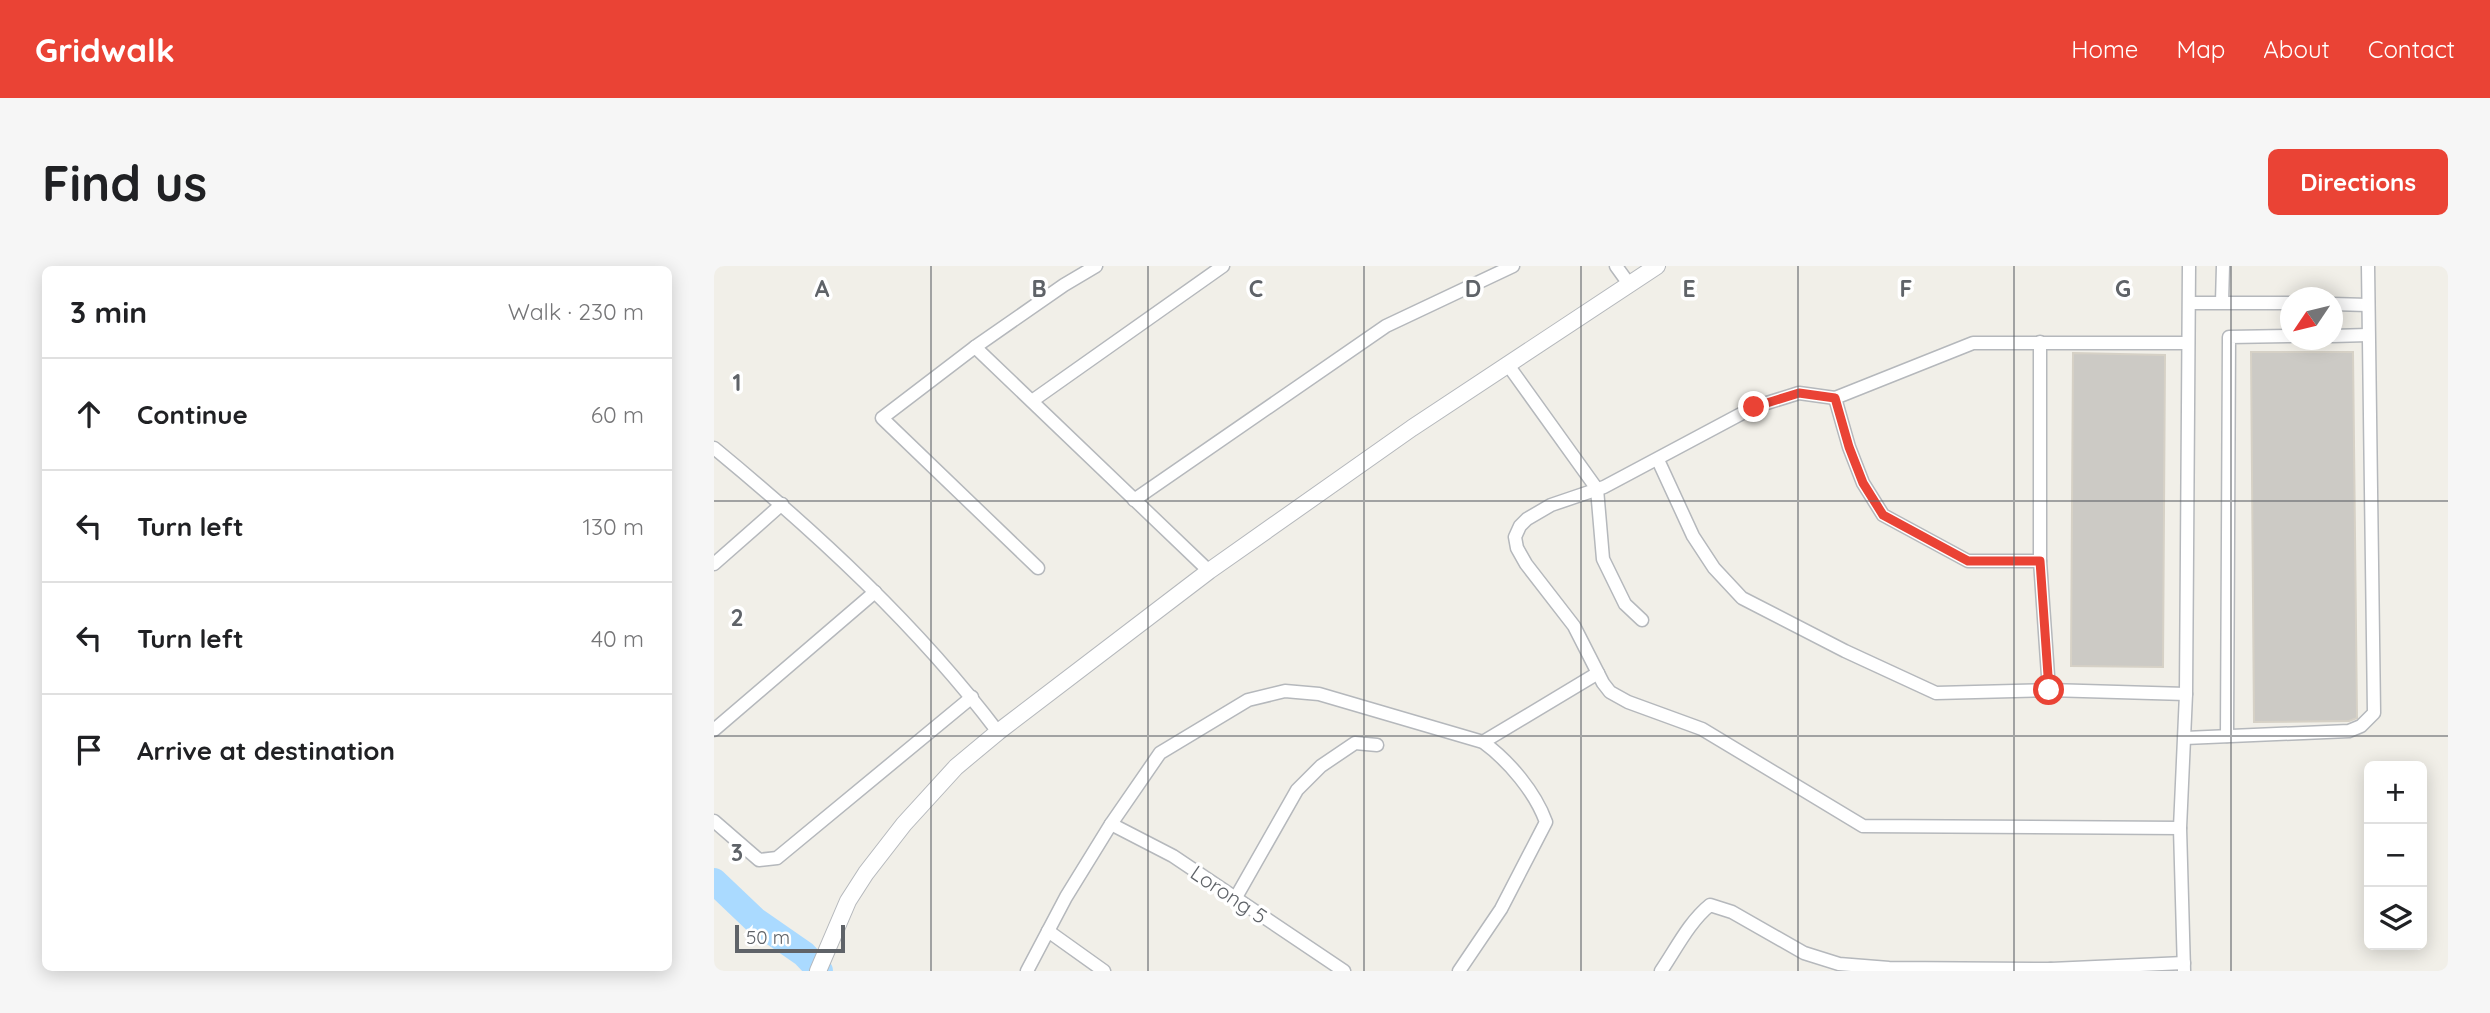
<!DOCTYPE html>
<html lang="en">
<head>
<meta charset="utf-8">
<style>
  body { margin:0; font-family:Quicksand,sans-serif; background:#f6f6f6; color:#202124 }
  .controls { position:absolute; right:21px; bottom:21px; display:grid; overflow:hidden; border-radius:10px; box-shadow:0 4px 18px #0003 }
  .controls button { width:63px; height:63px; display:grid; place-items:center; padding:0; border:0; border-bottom:2px solid #e0e0e0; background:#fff; color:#202124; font:35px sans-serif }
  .compass { position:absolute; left:1566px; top:21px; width:63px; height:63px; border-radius:50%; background:#fff; box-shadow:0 4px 18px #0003; rotate:235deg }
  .scale { position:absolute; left:21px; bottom:18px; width:110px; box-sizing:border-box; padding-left:7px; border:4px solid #5f6368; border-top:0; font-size:19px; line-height:24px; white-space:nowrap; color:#5f6368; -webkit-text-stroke:5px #fff; paint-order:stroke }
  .stop { position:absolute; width:21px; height:21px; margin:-16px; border:5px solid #ea4335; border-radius:50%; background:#fff }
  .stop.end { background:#ea4335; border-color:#fff; box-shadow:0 2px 7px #0008 }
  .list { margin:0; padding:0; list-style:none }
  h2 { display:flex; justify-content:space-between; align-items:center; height:91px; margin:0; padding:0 28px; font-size:30px }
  h2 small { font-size:23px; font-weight:400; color:#757577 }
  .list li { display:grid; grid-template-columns:46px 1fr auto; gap:21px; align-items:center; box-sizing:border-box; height:112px; padding:0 28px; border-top:2px solid #e0e0e0 }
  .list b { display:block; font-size:26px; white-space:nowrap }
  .list em { font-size:23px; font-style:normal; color:#757577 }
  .icon { flex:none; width:38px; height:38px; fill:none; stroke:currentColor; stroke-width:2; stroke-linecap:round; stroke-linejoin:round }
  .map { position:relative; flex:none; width:1734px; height:705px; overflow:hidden; border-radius:10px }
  header { display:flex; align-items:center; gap:42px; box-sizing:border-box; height:98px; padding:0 35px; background:#ea4335; color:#fff }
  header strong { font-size:33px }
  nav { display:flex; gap:38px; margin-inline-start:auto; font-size:24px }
  .intro { display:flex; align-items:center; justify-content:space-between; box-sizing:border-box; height:168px; padding:0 42px }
  h1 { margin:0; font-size:49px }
  .button { padding:18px 32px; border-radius:10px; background:#ea4335; color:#fff; font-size:24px; font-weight:700 }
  main { display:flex; gap:42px; padding:0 42px }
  aside { flex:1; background:#fff; border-radius:10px; box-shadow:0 4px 18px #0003 }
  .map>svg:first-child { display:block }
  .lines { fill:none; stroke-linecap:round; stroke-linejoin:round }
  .river { stroke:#aadaff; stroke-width:26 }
  .building { fill:#cccac5; stroke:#d6d1c6; stroke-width:2 }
  .minor-casing { stroke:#b5b8bc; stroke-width:15 }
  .tertiary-casing { stroke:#b5b8bc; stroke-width:18 }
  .minor { stroke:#fff; stroke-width:12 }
  .tertiary { stroke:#fff; stroke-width:16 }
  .route { stroke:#ea4335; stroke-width:9 }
  .grid { fill:none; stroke:#5f6368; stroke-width:2; stroke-opacity:0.55 }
  .labels { text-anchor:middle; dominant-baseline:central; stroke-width:7; stroke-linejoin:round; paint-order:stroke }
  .street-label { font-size:21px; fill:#5f6368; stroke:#fff }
  .grid-label { font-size:23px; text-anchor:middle; font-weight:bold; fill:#5f6368; stroke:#fff; stroke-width:7; stroke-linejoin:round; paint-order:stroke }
</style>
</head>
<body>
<header>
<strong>Gridwalk</strong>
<nav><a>Home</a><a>Map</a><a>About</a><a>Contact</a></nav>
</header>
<div class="intro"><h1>Find us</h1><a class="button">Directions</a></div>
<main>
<aside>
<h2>3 min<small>Walk · 230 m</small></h2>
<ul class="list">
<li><svg class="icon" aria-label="ahead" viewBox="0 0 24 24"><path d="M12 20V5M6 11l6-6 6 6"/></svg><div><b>Continue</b></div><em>60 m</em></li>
<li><svg class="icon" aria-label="left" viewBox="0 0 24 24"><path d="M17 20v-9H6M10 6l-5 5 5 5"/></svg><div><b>Turn left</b></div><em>130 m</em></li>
<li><svg class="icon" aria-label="left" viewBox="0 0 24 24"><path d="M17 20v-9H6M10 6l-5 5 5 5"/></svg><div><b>Turn left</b></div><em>40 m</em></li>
<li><svg class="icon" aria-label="arrive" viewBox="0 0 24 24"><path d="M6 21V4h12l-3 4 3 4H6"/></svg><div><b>Arrive at destination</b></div></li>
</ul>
</aside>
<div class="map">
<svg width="1734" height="705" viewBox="0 0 1734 705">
  <rect width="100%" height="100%" fill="#f1efe8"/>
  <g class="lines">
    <!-- river -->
    <polyline class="river" points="0,615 41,654 90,688 106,705"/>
  </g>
  <!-- building -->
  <g class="building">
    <polygon points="1537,86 1639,86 1643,452 1635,455 1540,456"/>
    <polygon points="1359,87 1451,89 1449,401 1357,400"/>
  </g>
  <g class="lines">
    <defs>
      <g id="minor">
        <polyline points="902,0 915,18"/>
        <polyline points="1508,36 1509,0"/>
        <polyline points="1476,37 1576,37"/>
        <polyline points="1618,38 1654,39"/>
        <polyline points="1618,70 1654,69"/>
        <polyline points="1326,76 1326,295 1335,424"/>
        <polyline points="261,81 350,19 382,0"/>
        <polyline points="794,99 883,223 889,293 911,338 928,354"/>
        <polyline points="1121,132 1135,181 1149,217 1169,249 1254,295 1326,295"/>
        <polyline points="318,135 509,0"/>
        <path d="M0,182c102,84 204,178 284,284"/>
        <polyline points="944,194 979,270 1000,302 1028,332 1131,385 1222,427 1335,424 1472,428"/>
        <polyline points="420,234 672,60 799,0"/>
        <polyline points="0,298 68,238"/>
        <polyline points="324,302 168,152 261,81 495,305"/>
        <polyline points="0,464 161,326"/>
        <polyline points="1513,470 1515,71 1576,70"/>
        <polyline points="1471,472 1635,465 1647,460 1660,447 1654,0"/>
        <polyline points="769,476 884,407"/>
        <polyline points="0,555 45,594 63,592 258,431"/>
        <polyline points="397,558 459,590 630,705"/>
        <polyline points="1466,562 1149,560 988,463 914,436 896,426 889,417 860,360 812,298 803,282 801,271 806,260 813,253 837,239 890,221 1040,141 1085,127 1121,132 1259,77 1474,77"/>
        <polyline points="521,633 583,524 607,500 641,477 663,479"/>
        <polyline points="334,665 390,705"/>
        <path d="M313,705l39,-74 45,-73 49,-71 88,-53 37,-9 34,3 164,48c26,19 52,50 63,80l-45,87 -42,62"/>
        <path d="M947,705c15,-22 28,-49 49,-66l22,7 72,41 35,11 50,4 162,1"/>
        <polyline points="1336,705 1337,703 1470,697"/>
        <polyline points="1470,705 1466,562 1472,428 1475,0"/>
      </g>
      <polyline id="tertiary" points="104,705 134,635 152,607 190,558 242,501 284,466 495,305 698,162 943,0"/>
    </defs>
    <!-- minor casing -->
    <use href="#minor" class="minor-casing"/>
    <!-- tertiary casing -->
    <use href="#tertiary" class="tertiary-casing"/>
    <!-- minor -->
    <use href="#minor" class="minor"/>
    <!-- tertiary -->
    <use href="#tertiary" class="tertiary"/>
  </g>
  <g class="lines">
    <!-- route -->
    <polyline class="route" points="1040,141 1085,127 1121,132 1135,181 1149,217 1169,249 1254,295 1326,295 1335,424"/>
  </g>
  <!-- grid -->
  <path class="grid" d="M217,0v705M434,0v705M650,0v705M867,0v705M1084,0v705M1300,0v705M1517,0v705M0,235h1734M0,470h1734"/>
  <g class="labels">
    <!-- street labels -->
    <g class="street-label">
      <text transform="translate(515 628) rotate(34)">Lorong 5</text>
    </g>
  </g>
  <g class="grid-label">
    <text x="108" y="31">A</text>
    <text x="325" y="31">B</text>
    <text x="542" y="31">C</text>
    <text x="759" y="31">D</text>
    <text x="975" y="31">E</text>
    <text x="1192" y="31">F</text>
    <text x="1409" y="31">G</text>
    <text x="23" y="125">1</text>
    <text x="23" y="360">2</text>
    <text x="23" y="595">3</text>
  </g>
</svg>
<div class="controls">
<button>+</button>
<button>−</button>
<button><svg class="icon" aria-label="layers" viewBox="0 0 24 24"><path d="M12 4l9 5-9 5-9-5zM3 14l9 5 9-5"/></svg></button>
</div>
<svg class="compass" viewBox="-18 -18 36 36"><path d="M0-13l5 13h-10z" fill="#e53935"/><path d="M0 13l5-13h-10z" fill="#757577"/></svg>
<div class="scale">50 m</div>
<div class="stop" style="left:1335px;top:424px"></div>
<div class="stop end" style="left:1040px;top:141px"></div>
</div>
</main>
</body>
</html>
